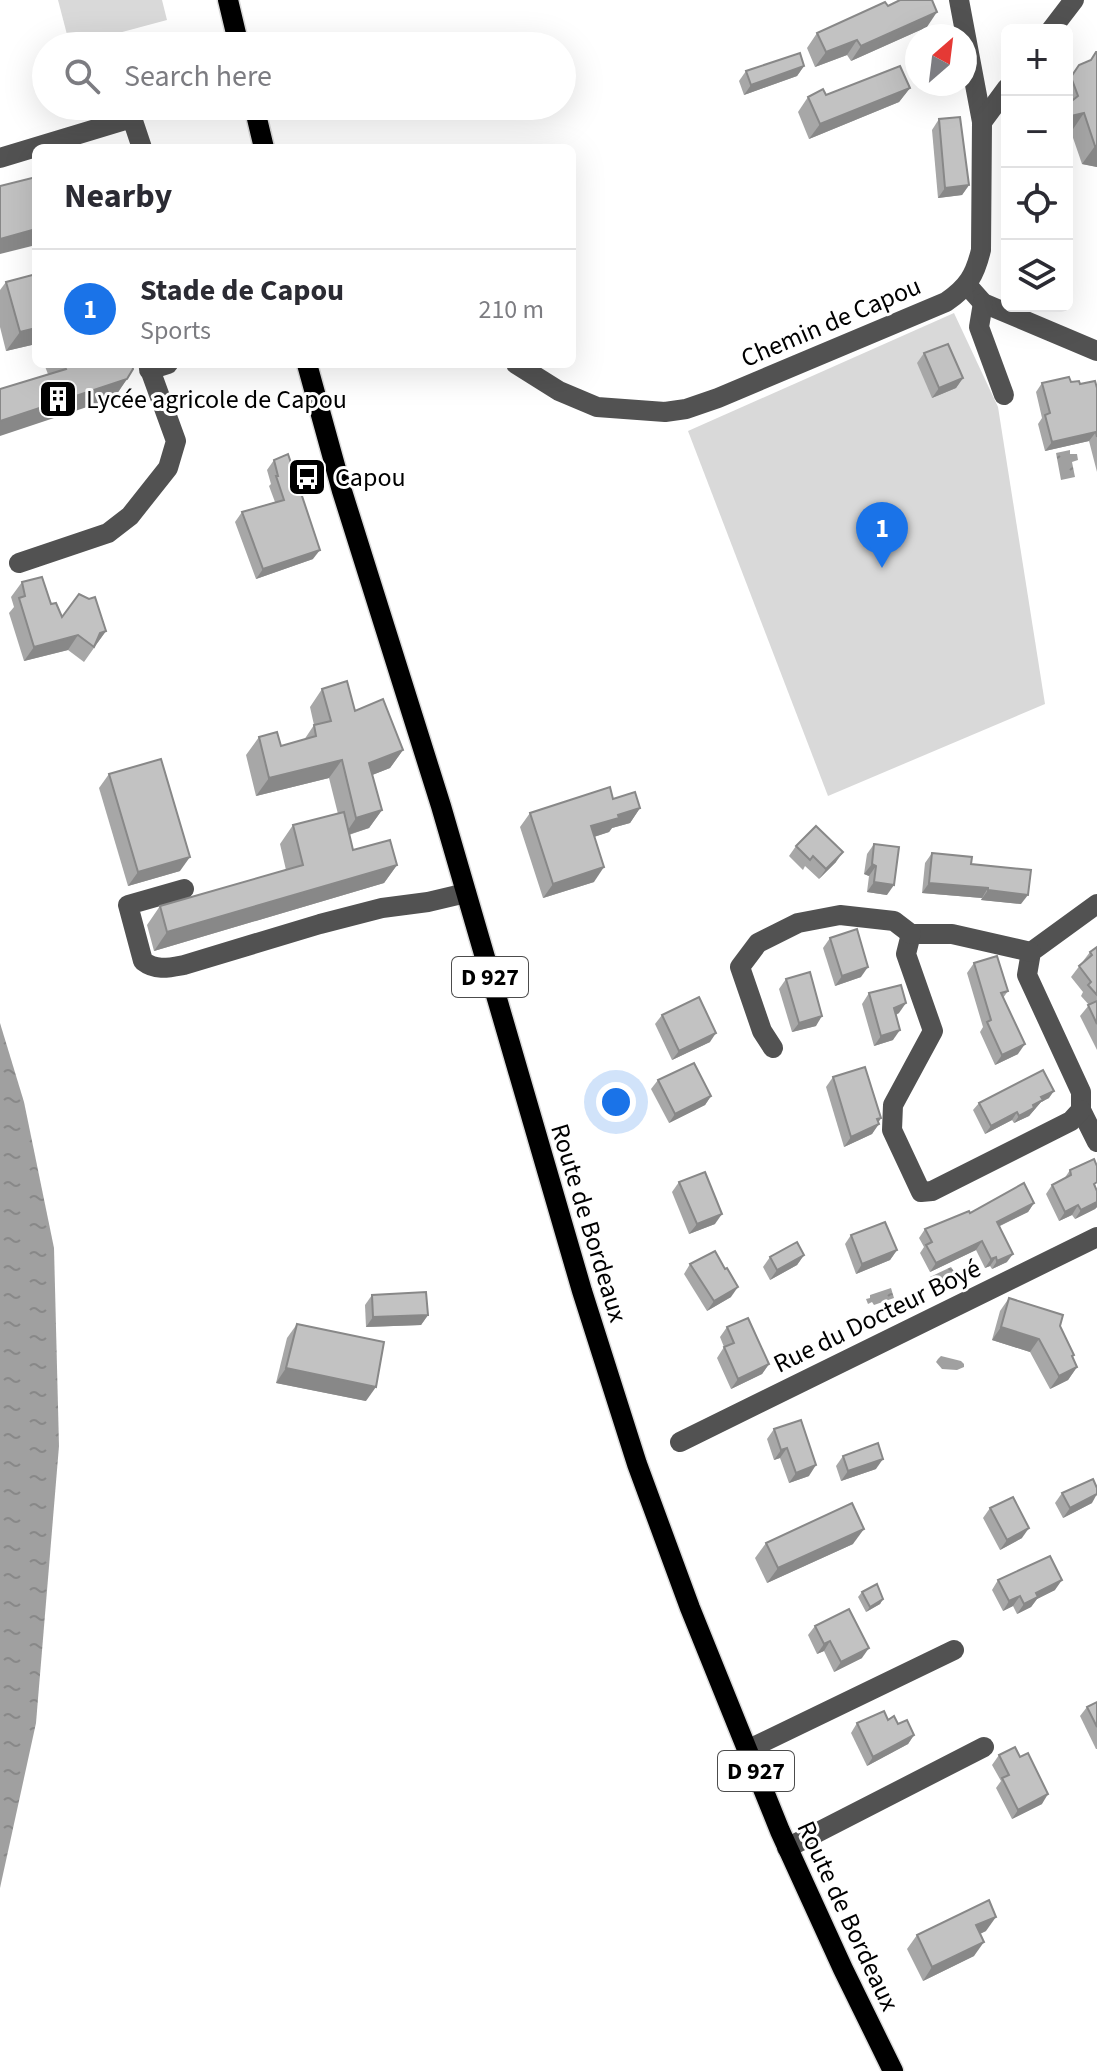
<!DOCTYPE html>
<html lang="en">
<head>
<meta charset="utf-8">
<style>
  body { margin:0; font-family:"Source Sans 3",sans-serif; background:#f7f7f7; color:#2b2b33 }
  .controls { position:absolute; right:24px; top:24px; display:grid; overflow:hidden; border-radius:12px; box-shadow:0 8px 32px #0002 }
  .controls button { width:72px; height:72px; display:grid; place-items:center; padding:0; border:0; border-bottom:2px solid #e1e1e2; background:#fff; color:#2b2b33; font:40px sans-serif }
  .compass { position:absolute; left:905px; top:24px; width:72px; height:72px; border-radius:50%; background:#fff; box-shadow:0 8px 32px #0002; rotate:28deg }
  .you { position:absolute; left:616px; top:1102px; width:28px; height:28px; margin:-20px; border:6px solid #fff; border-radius:50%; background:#1a73e8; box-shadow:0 0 0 12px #1a73e833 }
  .badge { display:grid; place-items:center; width:52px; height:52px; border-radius:50%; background:#1a73e8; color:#fff; font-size:26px; font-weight:700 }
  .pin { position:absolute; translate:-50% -66px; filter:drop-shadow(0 2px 4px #0008) }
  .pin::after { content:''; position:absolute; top:42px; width:28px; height:24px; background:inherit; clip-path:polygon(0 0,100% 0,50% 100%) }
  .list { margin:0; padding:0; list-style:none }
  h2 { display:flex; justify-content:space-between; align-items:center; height:104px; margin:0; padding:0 32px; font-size:34px }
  h2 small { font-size:26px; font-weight:400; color:#7c7c81 }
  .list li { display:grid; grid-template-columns:52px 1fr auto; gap:24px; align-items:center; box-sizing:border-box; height:120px; padding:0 32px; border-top:2px solid #e1e1e2 }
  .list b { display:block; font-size:30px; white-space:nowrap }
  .list p { margin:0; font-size:26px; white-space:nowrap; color:#7c7c81 }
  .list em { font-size:26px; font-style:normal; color:#7c7c81 }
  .icon { flex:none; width:44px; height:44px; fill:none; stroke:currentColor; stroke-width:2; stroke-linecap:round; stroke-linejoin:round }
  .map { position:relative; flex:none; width:1097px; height:2071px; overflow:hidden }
  .search { position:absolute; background:#fff; box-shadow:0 8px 32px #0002; left:32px; top:32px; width:544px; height:88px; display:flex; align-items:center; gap:20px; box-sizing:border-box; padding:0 28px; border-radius:44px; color:#7c7c81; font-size:30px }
  .panel { position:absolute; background:#fff; box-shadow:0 8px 32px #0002; left:32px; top:144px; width:544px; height:224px; border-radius:12px }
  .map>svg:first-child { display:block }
  .park { fill:#d9d9d9 }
  .water { fill:url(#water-ripples) }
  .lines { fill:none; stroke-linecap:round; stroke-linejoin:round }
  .major-casing { stroke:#dbdbdb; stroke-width:23 }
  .minor { stroke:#525252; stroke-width:20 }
  .major { stroke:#000; stroke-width:20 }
  .wall { fill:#a7a7a7 }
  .shaded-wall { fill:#888 }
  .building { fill:#c2c2c2; stroke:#888; stroke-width:2 }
  .labels { text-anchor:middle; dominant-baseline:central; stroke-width:6; stroke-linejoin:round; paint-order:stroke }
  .shield { fill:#fff; stroke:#4c4c4c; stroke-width:2 }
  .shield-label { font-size:24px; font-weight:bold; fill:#000 }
  .street-label { font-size:26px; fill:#000; stroke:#fff }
  .poi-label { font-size:26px; fill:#000; stroke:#fff; text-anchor:start }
</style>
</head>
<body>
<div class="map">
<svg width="1097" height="2071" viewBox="0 0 1097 2071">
  <defs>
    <pattern id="water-ripples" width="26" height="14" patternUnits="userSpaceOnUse" patternTransform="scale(2)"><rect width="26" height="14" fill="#a0a0a0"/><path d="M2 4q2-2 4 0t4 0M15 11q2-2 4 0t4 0" fill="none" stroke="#888"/></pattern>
  </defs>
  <rect width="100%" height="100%" fill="#fff"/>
  <!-- park -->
  <g class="park">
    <polygon points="58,0 162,0 167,20 70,46"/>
    <polygon points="954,313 998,407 1045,704 828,796 688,431"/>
  </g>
  <!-- water -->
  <g class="water">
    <polygon points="1070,450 1070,454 1077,454 1078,460 1072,462 1075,477 1061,480 1056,453"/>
    <polygon points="0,1023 24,1102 54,1248 59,1446 36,1723 0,1888"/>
    <polygon points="951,1267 958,1277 953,1280 952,1278 935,1287 930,1277"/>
    <polygon points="891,1288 894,1298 874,1305 872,1302 868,1304 866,1299 870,1298 870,1295"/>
    <polygon points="941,1356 961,1361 964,1364 964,1367 957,1370 942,1369 936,1362 938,1359"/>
  </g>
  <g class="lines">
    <defs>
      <g id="major">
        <polyline points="228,0 239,46"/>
        <polyline points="254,106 264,148"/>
        <polyline points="307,364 342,491 441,806 582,1291 637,1464 690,1608 780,1831 843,1969 893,2071"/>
      </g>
    </defs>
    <!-- major casing -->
    <use href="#major" class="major-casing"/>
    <!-- minor -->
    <g class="minor">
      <polyline points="959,0 982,122"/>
      <polyline points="1051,30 1074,0"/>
      <polyline points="0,158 132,118 142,148"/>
      <polyline points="967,285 983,303 1097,351"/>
      <polyline points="983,303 979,327 1004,395"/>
      <path d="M516,364l43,27 38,16 68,5 21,-3 32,-11 228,-96c22,-15 29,-27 35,-52l1,-128 25,-34"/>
      <polyline points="149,370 168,364"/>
      <polyline points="19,563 108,533 130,516 168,468 176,441 148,364"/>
      <path d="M184,889l-56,16 15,56c13,10 25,7 41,4l136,-41 62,-16 46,-6 38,-9"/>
      <polyline points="1097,904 1031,952 1027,975 1081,1092 1081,1110 1097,1142"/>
      <polyline points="1031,952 952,934 911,934 906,954 933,1031 893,1105 892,1130 921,1192 932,1191 1071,1121 1081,1110"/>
      <polyline points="773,1048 762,1031 740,967 758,943 798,923 840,915 894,921 911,934"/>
      <polyline points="680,1442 1097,1237"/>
      <polyline points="747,1750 954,1650"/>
      <polyline points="787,1848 984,1747"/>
    </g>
    <!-- major -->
    <use href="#major" class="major"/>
  </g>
  <!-- wall -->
  <g class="wall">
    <polygon points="888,6 927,27 851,61 847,55 815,67 807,48 817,33"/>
    <polygon points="1091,60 1097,167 1082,164 1071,132 1067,133 1067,82 1079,65"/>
    <polygon points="804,66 797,76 744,95 739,81 746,71"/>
    <polygon points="910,88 899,102 809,139 798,112 808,97"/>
    <polygon points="939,119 969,185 962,195 938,198 932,130"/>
    <polygon points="36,274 36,344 6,351 0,327 0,290 6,282"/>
    <polygon points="924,353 963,378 956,388 932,398 917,363"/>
    <polygon points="44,364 132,364 127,379 114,398 48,374"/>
    <polygon points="1071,382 1097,388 1097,472 1089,441 1045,451 1038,424 1042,418 1036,392 1042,383"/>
    <polygon points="274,460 313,559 256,579 235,522 242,512 275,502 269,486 271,484 267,470"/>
    <polygon points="22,582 51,604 62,617 106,631 84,662 68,650 24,661 9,613 14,607 11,597"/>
    <polygon points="322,689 355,711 403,750 390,768 372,775 382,810 369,828 349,835 353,850 397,865 384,883 154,951 147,925 160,906 286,870 280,844 293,825 338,814 329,778 256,796 246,755 259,737 281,746 304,740 314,725 310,707"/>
    <polygon points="109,774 180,871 128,886 99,788"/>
    <polygon points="613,799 640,808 630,823 612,828 609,832 594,837 594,882 543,898 520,827 530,813"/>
    <polygon points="874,844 887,895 867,892 869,876 864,874 867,854"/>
    <polygon points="796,846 836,862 819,879 805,866 803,870 789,856"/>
    <polygon points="932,853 971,864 1021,904 981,900 982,898 922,893 925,863"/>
    <polygon points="830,938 861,977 835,986 823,948"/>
    <polygon points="1097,947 1097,1050 1080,1016 1089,1005 1081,996 1083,992 1071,977 1090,952"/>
    <polygon points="974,963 1008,991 1003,998 1018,1054 995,1065 980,1032 983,1027 967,973"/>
    <polygon points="786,979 816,1026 792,1032 779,989"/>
    <polygon points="869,993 899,1013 896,1015 893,1040 874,1046 862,1004"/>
    <polygon points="662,1015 710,1042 672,1060 655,1024"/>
    <polygon points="833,1077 881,1118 872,1134 844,1147 826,1087"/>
    <polygon points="658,1080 711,1096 705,1105 669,1123 651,1089"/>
    <polygon points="1049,1098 1041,1102 1029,1116 1014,1123 1012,1120 985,1134 973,1110 979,1103"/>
    <polygon points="1070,1170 1096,1189 1097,1191 1097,1207 1095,1209 1075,1219 1072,1215 1059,1221 1046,1194 1052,1185 1064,1179"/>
    <polygon points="679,1182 715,1224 689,1234 672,1192"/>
    <polygon points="1034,1203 1028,1212 1000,1226 1007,1262 992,1269 990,1266 985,1268 976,1250 930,1272 920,1253 924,1247 919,1238 925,1229 970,1213"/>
    <polygon points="851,1235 897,1250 890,1260 856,1274 845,1244"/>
    <polygon points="804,1255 797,1265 770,1280 763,1267 770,1257"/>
    <polygon points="690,1264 731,1297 707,1311 684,1274"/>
    <polygon points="372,1295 428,1315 421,1325 366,1327 365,1305"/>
    <polygon points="1009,1298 1060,1326 1077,1367 1068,1380 1050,1389 1030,1352 992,1340 1000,1311"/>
    <polygon points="297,1324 366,1401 276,1383 287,1338"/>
    <polygon points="727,1327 769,1364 762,1374 731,1389 717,1358 724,1347 720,1337"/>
    <polygon points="774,1429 809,1476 789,1483 780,1458 774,1460 767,1439"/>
    <polygon points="843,1456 876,1469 841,1481 836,1466"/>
    <polygon points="1062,1493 1092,1503 1063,1518 1055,1503"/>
    <polygon points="990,1508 1022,1538 1000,1550 983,1518"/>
    <polygon points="766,1543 853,1544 767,1583 755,1558"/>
    <polygon points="998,1580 1055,1590 1037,1599 1031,1607 1017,1614 1013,1606 1003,1611 992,1590"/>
    <polygon points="862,1592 883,1599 880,1604 866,1612 858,1597"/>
    <polygon points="815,1626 862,1658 834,1672 824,1651 817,1654 808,1635"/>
    <polygon points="1097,1702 1097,1749 1096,1749 1080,1716 1087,1707"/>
    <polygon points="888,1720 898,1724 914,1735 908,1744 867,1766 851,1733 857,1723"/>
    <polygon points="999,1755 1042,1804 1012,1819 996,1788 1001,1781 992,1765"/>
    <polygon points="986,1931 980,1934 974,1956 923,1981 907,1949 917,1935"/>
  </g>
  <!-- shaded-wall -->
  <g class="shaded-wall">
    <polygon points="937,12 927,27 851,61 861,46"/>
    <polygon points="857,40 847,55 815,67 826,52"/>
    <polygon points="804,66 797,76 744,95 751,85"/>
    <polygon points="910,88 899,102 809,139 820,124"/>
    <polygon points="1084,113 1071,132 1067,133 1067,122 1071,116"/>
    <polygon points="1095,146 1097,146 1097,167 1082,164"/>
    <polygon points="969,185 962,195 938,198 945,188"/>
    <polygon points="36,229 36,245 0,254 0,239"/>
    <polygon points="36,328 36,344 6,351 20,332"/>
    <polygon points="963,378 956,388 932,398 939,388"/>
    <polygon points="127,379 114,398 0,436 0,421"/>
    <polygon points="1096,432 1089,441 1045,451 1052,442"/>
    <polygon points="320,550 313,559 256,579 263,569"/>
    <polygon points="106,631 95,646 100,633"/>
    <polygon points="78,635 68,650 24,661 34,647"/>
    <polygon points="403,750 390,768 357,781 369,763"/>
    <polygon points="342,760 329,778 256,796 269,778"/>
    <polygon points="640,808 630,823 612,828 609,832 581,841 591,826 618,815"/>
    <polygon points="382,810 369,828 344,836 356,818"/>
    <polygon points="843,852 836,862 819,879 826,869"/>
    <polygon points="190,857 180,871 128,886 138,872"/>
    <polygon points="872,864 876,866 869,876 864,874"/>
    <polygon points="397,865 384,883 154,951 167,932"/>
    <polygon points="604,867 594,882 543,898 553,884"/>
    <polygon points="874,882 894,885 887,895 867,892"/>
    <polygon points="929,883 988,888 982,898 922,893"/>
    <polygon points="988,890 1028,895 1021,904 981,900"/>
    <polygon points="868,967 861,977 835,986 842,976"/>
    <polygon points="906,1003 899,1013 887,1018 894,1008"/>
    <polygon points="822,1016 816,1026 792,1032 799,1023"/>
    <polygon points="900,1030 893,1040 874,1046 881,1036"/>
    <polygon points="716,1033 710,1042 672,1060 679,1051"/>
    <polygon points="1025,1044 1018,1054 995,1065 1002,1055"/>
    <polygon points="1054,1091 1049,1098 1041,1102 1029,1116 1014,1123 1019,1116 1041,1097"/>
    <polygon points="711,1096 705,1105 669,1123 675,1114"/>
    <polygon points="1017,1112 1012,1120 985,1134 991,1126"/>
    <polygon points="881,1118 876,1125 879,1124 872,1134 844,1147 851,1137 877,1119"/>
    <polygon points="1097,1202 1097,1207 1095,1209 1075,1219 1081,1210"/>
    <polygon points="1034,1203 1028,1212 991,1230 997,1222"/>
    <polygon points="1078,1205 1072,1215 1059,1221 1065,1212"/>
    <polygon points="722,1214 715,1224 689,1234 697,1224"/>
    <polygon points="982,1241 976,1250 930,1272 936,1263"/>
    <polygon points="897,1250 890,1260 856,1274 862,1264"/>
    <polygon points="1013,1254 1007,1262 992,1269 997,1261"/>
    <polygon points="804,1255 797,1265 770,1280 777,1270"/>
    <polygon points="996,1257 990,1266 985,1268 991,1259"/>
    <polygon points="738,1287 731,1297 707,1311 714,1301"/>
    <polygon points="428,1315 421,1325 366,1327 373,1317"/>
    <polygon points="1001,1327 1039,1339 1030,1352 992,1340"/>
    <polygon points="769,1364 762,1374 731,1389 738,1379"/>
    <polygon points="1077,1367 1068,1380 1050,1389 1059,1376"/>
    <polygon points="286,1368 376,1387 366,1401 276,1383"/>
    <polygon points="787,1448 780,1458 774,1460 781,1450"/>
    <polygon points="883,1459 876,1469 841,1481 848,1471"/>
    <polygon points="816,1465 809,1476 789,1483 796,1473"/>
    <polygon points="1097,1494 1092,1503 1063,1518 1070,1508"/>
    <polygon points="1029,1528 1022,1538 1000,1550 1007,1540"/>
    <polygon points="864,1529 853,1544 767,1583 778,1568"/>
    <polygon points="1062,1580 1055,1590 1037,1599 1031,1607 1017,1614 1024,1604 1036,1593"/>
    <polygon points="1020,1596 1013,1606 1003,1611 1009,1601"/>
    <polygon points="883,1599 880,1604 866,1612 870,1607"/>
    <polygon points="830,1641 824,1651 817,1654 824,1644"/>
    <polygon points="869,1648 862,1658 834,1672 841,1662"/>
    <polygon points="914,1735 908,1744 867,1766 873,1757"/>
    <polygon points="1048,1794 1042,1804 1012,1819 1018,1810"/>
    <polygon points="996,1917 986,1931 966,1940 976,1925"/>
    <polygon points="984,1942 974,1956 923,1981 932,1967"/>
  </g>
  <!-- building -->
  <g class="building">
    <polygon points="900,0 932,0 937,12 861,46 857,40 826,52 817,33 885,2 888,6"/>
    <polygon points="1096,52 1097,52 1097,146 1095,146 1084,113 1071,116 1068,104 1078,96 1071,77 1079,65 1091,60"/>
    <polygon points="800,53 804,66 751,85 746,71"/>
    <polygon points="900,66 910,88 820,124 808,97 823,89 826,95"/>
    <polygon points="960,117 969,185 945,188 939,119"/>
    <polygon points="36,177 36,229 0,239 0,186"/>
    <polygon points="36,274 36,328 20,332 6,282"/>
    <polygon points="948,344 963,378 939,388 924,353"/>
    <polygon points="64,364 132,364 133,369 127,379 0,421 0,389 66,369"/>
    <polygon points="1069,377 1071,382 1079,381 1080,384 1095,381 1097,388 1097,437 1096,432 1052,442 1045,415 1050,413 1042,383"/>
    <polygon points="288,454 320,550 263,569 242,512 284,500 276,476 278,476 274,460"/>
    <polygon points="42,577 51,604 56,603 62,617 79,594 89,599 95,597 106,631 100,633 94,647 78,635 34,647 19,598 25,596 22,582"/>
    <polygon points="347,681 355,711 383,699 403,750 369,763 382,810 356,818 342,760 269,778 259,737 277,732 281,746 316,736 314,725 331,721 322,689"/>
    <polygon points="161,759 190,857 138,872 109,774"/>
    <polygon points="610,787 613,799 635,792 640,808 618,815 619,818 591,826 604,867 553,884 530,813"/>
    <polygon points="344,812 353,850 390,840 397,865 167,932 160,906 303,865 293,825"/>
    <polygon points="816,826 843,852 826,869 813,856 810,860 796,846"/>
    <polygon points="874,844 899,847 894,885 874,882 876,866 872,864"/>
    <polygon points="932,853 972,857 971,864 1031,870 1028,895 988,890 988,888 929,883"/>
    <polygon points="857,929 868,967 842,976 830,938"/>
    <polygon points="1097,947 1097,995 1088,985 1091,982 1079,966 1092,955 1090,952"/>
    <polygon points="997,956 1008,991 1001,993 1025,1044 1002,1055 987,1022 991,1020 974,963"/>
    <polygon points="810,972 822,1016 799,1023 786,979"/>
    <polygon points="901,985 906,1003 894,1008 900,1030 881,1036 869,993"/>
    <polygon points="699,997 716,1033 679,1051 662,1015"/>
    <polygon points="1097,1001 1097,1024 1088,1005"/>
    <polygon points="694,1063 711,1096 675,1114 658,1080"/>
    <polygon points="865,1067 881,1118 877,1119 879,1124 851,1137 833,1077"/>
    <polygon points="1043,1070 1054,1091 1041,1097 1043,1100 1033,1105 1034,1108 1019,1116 1017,1112 991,1126 979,1103"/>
    <polygon points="1094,1159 1097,1166 1097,1182 1094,1184 1097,1191 1097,1202 1081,1210 1078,1205 1065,1212 1052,1185 1071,1175 1070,1170"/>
    <polygon points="705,1172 722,1214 697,1224 679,1182"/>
    <polygon points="1024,1183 1034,1203 997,1222 1013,1254 997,1261 996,1257 991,1259 982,1241 936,1263 926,1245 932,1242 925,1229 969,1211 970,1213"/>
    <polygon points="885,1222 897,1250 862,1264 851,1235"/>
    <polygon points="797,1242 804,1255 777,1270 770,1257"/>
    <polygon points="715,1251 725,1269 727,1268 738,1287 714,1301 690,1264"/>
    <polygon points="426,1292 428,1315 373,1317 372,1295"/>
    <polygon points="1009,1298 1063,1315 1060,1326 1074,1355 1072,1356 1077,1367 1059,1376 1039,1339 1001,1327"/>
    <polygon points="748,1318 769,1364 738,1379 724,1347 734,1343 727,1327"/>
    <polygon points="297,1324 384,1342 376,1387 286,1368"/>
    <polygon points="801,1420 816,1465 796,1473 787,1448 781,1450 774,1429"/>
    <polygon points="878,1443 883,1459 848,1471 843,1456"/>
    <polygon points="1093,1479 1097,1488 1097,1494 1070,1508 1062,1493"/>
    <polygon points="1013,1497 1029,1528 1007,1540 990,1508"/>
    <polygon points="852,1503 864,1529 778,1568 766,1543"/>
    <polygon points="1050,1556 1062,1580 1036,1593 1038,1597 1024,1604 1020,1596 1009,1601 998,1580"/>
    <polygon points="877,1584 883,1599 870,1607 862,1592"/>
    <polygon points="849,1609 869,1648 841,1662 830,1641 824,1644 815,1626"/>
    <polygon points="1097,1702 1097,1727 1087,1707"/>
    <polygon points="884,1711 888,1720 894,1716 898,1724 907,1720 914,1735 873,1757 857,1723"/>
    <polygon points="1015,1747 1020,1757 1028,1753 1048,1794 1018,1810 1002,1778 1009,1775 999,1755"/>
    <polygon points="989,1900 996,1917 976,1925 984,1942 932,1967 917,1935"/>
  </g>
  <!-- icons -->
  <defs>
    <symbol id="building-square" viewBox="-11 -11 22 22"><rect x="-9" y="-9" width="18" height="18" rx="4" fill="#000" stroke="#fff"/><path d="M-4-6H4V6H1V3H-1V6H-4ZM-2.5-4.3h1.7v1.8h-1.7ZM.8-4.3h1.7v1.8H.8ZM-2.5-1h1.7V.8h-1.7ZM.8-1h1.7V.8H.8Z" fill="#fff"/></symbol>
    <symbol id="bus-square" viewBox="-11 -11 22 22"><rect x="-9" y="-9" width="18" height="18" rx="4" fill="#000" stroke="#fff"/><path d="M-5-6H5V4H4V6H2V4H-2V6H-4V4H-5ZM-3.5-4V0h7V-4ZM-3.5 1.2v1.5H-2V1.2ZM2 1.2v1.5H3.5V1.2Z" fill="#fff"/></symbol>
  </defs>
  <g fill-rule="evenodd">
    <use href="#building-square" x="36" y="377" width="44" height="44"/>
    <use href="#bus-square" x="285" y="455" width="44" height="44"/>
  </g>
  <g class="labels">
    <!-- shield labels -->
    <g class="shield">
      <rect x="452" y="957" width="76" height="40" rx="6"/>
      <rect x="718" y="1751" width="76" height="40" rx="6"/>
    </g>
    <g class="shield-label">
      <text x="490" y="977">D 927</text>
      <text x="756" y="1771">D 927</text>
    </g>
    <!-- street labels -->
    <g class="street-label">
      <text transform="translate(831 322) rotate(-23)">Chemin de Capou</text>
      <text transform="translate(589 1223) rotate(73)">Route de Bordeaux</text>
      <text transform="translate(877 1316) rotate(-26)">Rue du Docteur Boyé</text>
      <text transform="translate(848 1916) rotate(65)">Route de Bordeaux</text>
    </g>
    <!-- poi labels -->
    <g class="poi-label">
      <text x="86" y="399">Lycée agricole de Capou</text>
      <text x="335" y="477">Capou</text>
    </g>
  </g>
</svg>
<div class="controls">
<button>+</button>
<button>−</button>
<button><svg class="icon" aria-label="locate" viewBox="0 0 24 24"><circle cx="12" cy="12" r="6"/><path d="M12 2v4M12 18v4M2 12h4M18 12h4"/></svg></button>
<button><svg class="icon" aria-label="layers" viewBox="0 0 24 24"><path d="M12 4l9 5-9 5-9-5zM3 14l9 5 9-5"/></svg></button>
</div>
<svg class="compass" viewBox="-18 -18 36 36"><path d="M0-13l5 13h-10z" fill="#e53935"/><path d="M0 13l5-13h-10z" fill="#7c7c81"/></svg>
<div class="you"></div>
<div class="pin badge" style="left:882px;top:568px">1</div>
<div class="search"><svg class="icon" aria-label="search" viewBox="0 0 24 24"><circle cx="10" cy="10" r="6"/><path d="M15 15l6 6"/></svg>Search here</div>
<section class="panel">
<h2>Nearby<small></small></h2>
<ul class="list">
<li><span class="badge">1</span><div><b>Stade de Capou</b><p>Sports</p></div><em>210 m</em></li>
</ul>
</section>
</div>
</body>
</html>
